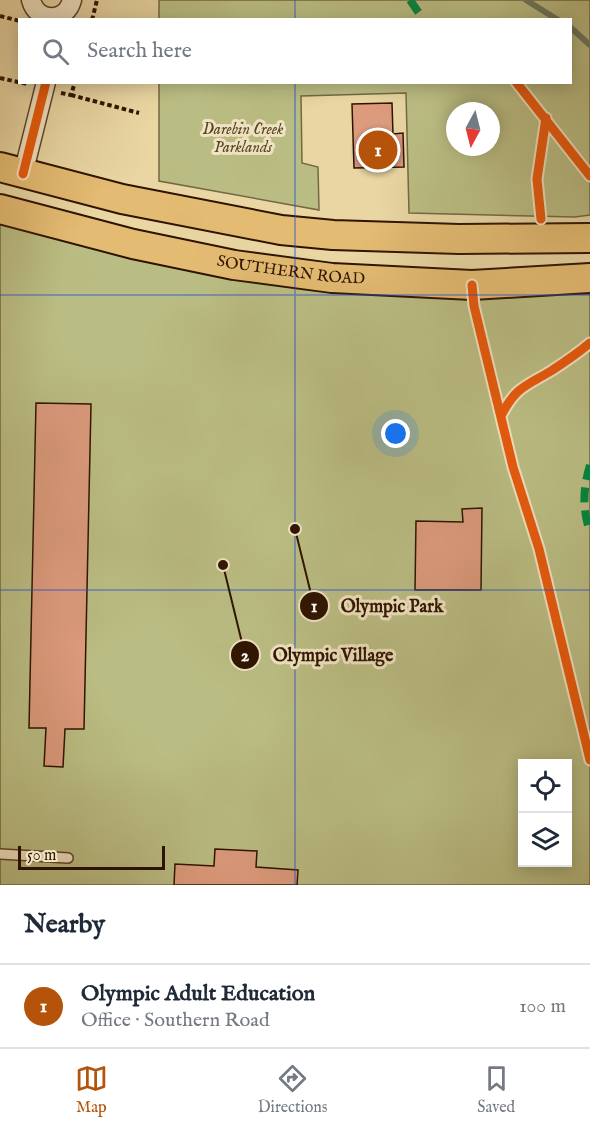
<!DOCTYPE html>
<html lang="en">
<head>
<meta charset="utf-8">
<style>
  body { margin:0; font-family:"IM FELL English",serif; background:#f2f2f3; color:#1f2937 }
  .controls { position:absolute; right:18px; bottom:18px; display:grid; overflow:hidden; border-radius:0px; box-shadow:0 3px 15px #0003 }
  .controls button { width:54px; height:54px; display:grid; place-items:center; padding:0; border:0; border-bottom:2px solid #e0e1e3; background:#fff; color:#1f2937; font:30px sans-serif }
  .compass { position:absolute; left:446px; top:102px; width:54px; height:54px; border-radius:50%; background:#fff; box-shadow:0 3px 15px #0003; rotate:187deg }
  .scale { position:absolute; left:18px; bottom:15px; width:147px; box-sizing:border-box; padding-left:6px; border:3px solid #2e1400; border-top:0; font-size:16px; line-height:21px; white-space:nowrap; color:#2e1400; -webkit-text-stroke:4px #f1e4c3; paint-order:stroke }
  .you { position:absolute; left:396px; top:434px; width:21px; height:21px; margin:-15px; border:4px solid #fff; border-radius:50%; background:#1a73e8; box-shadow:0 0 0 9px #1a73e833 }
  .badge { display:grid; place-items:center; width:39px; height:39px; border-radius:50%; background:#b45309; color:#fff; font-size:20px; font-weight:700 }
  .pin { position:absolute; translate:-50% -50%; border:3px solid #fff; box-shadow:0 2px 6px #0006 }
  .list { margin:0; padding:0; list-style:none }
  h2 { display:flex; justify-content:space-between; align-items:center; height:78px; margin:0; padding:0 24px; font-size:26px }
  h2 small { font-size:20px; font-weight:400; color:#747a83 }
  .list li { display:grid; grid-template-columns:39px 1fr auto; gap:18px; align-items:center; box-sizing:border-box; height:84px; padding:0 24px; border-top:2px solid #e0e1e3 }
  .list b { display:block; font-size:22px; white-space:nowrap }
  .list p { margin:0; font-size:20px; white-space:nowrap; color:#747a83 }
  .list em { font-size:20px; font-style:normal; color:#747a83 }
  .icon { flex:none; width:33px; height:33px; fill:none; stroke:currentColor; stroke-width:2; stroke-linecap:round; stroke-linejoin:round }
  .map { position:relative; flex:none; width:590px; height:885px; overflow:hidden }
  .search { position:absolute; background:#fff; box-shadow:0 3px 15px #0003; left:18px; right:18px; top:18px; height:66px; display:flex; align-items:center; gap:15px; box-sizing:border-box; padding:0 21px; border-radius:0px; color:#747a83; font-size:22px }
  .sheet { height:162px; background:#fff }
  nav { display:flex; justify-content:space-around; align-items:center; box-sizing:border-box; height:84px; border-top:2px solid #e0e1e3; background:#fff; font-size:16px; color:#747a83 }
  nav a { display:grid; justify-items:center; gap:3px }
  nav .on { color:#b45309 }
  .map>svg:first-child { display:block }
  .green { fill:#babd83; stroke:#746842; stroke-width:1.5; fill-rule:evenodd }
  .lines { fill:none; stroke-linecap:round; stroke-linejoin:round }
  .stream { stroke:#6e7861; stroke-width:6 }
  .building { fill:#dc9b7d; stroke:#2e1400; stroke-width:1.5 }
  .lane-casing { stroke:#5d4429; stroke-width:12 }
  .street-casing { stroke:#5d4429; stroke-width:21 }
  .primary-casing { stroke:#2e1400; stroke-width:32 }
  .path { stroke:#2e1400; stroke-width:4; stroke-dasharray:4.5 3; stroke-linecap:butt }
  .lane { stroke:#f1e4c3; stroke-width:9 }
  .street { stroke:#f1e4c3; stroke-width:18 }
  .primary { stroke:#e4bb72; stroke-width:28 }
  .quiet { stroke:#00873e; stroke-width:8; stroke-dasharray:15 8; stroke-linecap:butt }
  .cycleway-casing { stroke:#f1e4c3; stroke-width:13 }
  .cycleway { stroke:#e8590c; stroke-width:9 }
  .grid { fill:none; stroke:#1d4ed8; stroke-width:1.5; stroke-opacity:0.55 }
  .labels { text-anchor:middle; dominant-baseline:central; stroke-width:6; stroke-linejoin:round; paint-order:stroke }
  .park-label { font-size:16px; font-style:italic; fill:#584727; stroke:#f1e4c3 }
  .street-label { font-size:16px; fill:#2e1400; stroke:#f1e4c3 }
  .leader { fill:none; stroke:#2e1400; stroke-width:2 }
  .callout-dot { fill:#2e1400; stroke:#f1e4c3; stroke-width:2 }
  .mark-label { font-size:18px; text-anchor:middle; font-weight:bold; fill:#fff }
  .callout-label { font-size:18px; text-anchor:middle; font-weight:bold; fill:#2e1400; stroke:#f1e4c3; stroke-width:6; stroke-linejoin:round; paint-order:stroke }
</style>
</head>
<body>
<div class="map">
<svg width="590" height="885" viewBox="0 0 590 885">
  <rect width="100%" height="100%" fill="#e9d6a3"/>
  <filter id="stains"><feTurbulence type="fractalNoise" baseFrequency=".00333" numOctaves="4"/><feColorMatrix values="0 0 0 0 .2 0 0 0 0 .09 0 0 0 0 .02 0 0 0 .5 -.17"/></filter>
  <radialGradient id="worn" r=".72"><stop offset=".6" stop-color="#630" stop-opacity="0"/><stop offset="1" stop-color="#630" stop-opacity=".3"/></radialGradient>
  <!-- green -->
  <g class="green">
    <path d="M159,0h431v215l-15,2 -166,-4 -3,-120 -105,3 1,67 16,4 1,43 -160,-29v-98l411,-1v-62h-411zM455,111h36v36h-36z"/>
    <path d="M0,219l492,76 98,-1v591h-590zM522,764h46v98h-46z"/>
  </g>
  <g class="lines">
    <!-- stream -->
    <g class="stream">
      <polyline points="526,0 558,20"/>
      <polyline points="570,27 590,45"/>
    </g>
  </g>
  <!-- building -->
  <g class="building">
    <polygon points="392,103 393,134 403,133 404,167 354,168 352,104"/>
    <polygon points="36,403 91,404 84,729 65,729 63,767 44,766 46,728 29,728"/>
    <polygon points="482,508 481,590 415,590 416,521 463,522 462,509"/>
    <polygon points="215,849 257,851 256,867 298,870 297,885 174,885 175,864 214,866"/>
  </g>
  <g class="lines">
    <defs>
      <polyline id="lane" points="0,854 68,858"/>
      <g id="street">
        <path d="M31,0c6,23 35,23 41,0"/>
        <polyline points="23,174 46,82"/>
      </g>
      <g id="primary">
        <polyline points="0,167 122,199 281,230 333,235 459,239 590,238"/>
        <path id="s1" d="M0,209l133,35 101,21 98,13 140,7 118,-7"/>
      </g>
    </defs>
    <!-- lane casing -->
    <use href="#lane" class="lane-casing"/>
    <!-- street casing -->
    <use href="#street" class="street-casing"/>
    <!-- primary casing -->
    <use href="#primary" class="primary-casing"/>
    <!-- path -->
    <g class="path">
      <polyline points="0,16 20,21"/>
      <polyline points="92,20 97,0"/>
      <polyline points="0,78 27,84"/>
      <polyline points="61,93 71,95 75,82"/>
      <polyline points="71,95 139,113"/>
    </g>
    <!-- lane -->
    <use href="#lane" class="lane"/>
    <!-- street -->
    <use href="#street" class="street"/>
    <!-- primary -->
    <use href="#primary" class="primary"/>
    <!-- quiet -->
    <g class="quiet">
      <polyline points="410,0 421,16"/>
      <path d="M590,465c-7,24 -8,43 0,67"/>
    </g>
    <defs>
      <g id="cycleway">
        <polyline points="516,82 590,176"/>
        <polyline points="23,174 46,82"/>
        <polyline points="541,219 537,179 546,118"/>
        <polyline points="472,285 474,306 513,467 539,549 590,760"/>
        <path d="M502,414c14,-27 24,-28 49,-43 14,-9 26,-17 39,-28"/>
      </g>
    </defs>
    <!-- cycleway casing -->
    <use href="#cycleway" class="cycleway-casing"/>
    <!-- cycleway -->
    <use href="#cycleway" class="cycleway"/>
  </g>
  <!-- grid -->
  <path class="grid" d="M295,0v20M295,82v803M0,295h590M0,590h590"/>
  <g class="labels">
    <!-- park labels -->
    <g class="park-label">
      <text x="243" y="130">Darebin Creek<tspan x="243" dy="18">Parklands</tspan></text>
    </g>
    <!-- street labels -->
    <g class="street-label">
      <text stroke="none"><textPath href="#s1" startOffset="298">SOUTHERN ROAD</textPath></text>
    </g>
  </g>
  <!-- callouts -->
  <path class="leader" d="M295 529L314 606M223 565L245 655"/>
  <g class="callout-dot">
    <circle cx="295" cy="529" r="6"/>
    <circle cx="223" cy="565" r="6"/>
    <circle cx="314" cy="606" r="15"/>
    <circle cx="245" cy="655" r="15"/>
  </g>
  <g class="mark-label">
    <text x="314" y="612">1</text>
    <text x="245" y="661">2</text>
  </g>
  <g class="callout-label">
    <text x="392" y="612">Olympic Park</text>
    <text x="333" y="661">Olympic Village</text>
  </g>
  <rect width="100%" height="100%" filter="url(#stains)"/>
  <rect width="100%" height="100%" fill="url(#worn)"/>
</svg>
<div class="controls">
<button><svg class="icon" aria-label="locate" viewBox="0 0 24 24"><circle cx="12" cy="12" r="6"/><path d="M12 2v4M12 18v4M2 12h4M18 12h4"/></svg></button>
<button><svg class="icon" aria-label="layers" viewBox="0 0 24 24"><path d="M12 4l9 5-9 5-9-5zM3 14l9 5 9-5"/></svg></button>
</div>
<svg class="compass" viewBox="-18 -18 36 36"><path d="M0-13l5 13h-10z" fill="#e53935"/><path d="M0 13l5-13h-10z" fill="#747a83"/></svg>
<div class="scale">50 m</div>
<div class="you"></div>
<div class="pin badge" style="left:378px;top:150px">1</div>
<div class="search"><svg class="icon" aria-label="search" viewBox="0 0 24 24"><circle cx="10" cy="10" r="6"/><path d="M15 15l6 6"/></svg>Search here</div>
</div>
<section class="sheet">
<h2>Nearby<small></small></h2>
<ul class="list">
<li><span class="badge">1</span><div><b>Olympic Adult Education</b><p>Office · Southern Road</p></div><em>100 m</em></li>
</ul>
</section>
<nav>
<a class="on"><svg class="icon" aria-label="map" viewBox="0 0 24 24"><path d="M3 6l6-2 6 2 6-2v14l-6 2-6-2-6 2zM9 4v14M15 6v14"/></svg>Map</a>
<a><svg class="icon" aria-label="directions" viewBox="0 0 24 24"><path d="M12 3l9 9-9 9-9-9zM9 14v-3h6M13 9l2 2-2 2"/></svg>Directions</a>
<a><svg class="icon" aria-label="saved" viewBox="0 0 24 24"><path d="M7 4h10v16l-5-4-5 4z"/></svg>Saved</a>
</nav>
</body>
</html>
